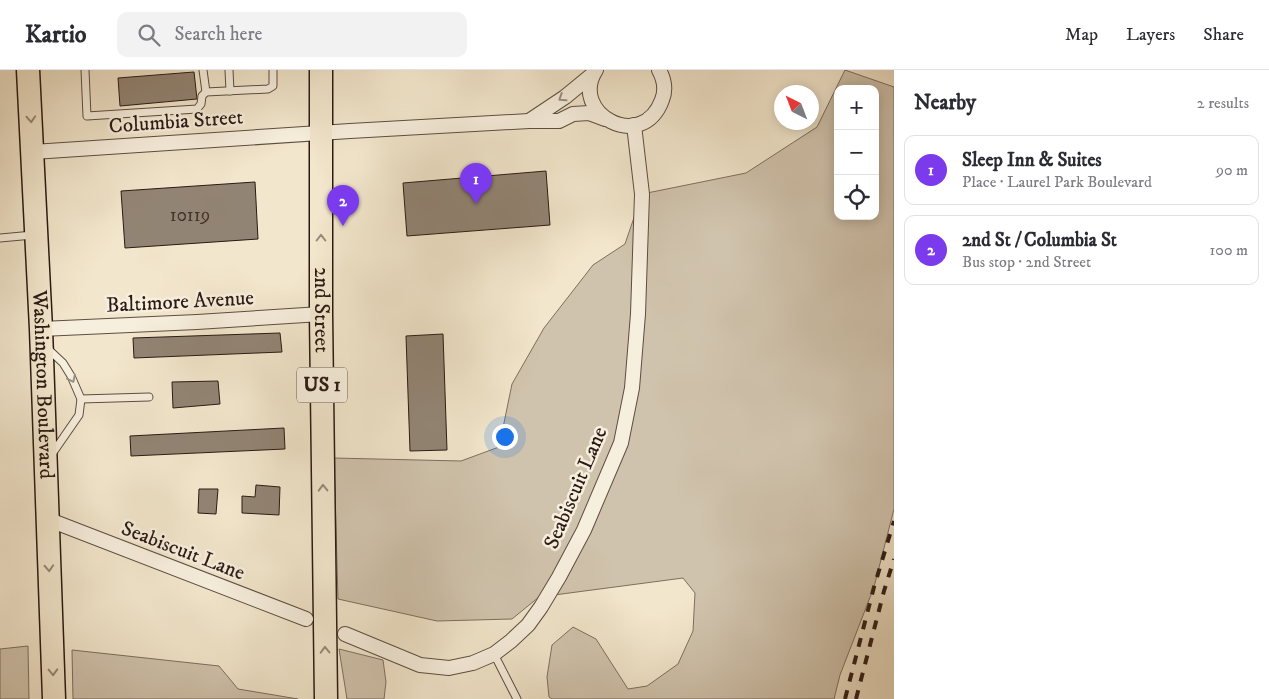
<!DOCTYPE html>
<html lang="en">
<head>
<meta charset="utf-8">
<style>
  body { margin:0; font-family:"IM FELL DW Pica",serif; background:#f2f2f3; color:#2b2b33 }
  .controls { position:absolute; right:15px; top:15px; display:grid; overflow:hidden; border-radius:10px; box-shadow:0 2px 12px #0003 }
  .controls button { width:45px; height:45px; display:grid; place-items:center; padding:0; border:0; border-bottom:1px solid #e1e1e2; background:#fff; color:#2b2b33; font:25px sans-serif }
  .compass { position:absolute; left:774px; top:15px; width:45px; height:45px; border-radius:50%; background:#fff; box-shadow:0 2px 12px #0003; rotate:318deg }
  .you { position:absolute; left:504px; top:366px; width:18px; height:18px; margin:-12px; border:4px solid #fff; border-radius:50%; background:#1a73e8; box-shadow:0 0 0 8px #1a73e833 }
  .badge { display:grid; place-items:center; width:32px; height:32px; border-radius:50%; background:#7c3aed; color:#fff; font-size:16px; font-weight:700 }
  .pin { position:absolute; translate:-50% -41px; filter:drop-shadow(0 1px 2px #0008) }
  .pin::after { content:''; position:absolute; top:26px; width:18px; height:15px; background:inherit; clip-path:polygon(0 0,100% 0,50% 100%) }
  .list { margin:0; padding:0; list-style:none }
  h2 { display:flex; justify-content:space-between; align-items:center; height:65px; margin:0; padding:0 20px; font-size:21px }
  h2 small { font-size:16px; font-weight:400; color:#7c7c81 }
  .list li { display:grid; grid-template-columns:32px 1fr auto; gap:15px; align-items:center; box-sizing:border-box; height:70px; margin:0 10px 10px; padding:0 10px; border:1px solid #e1e1e2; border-radius:10px }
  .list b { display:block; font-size:19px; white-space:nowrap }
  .list p { margin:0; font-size:16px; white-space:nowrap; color:#7c7c81 }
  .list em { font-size:16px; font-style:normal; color:#7c7c81 }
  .icon { flex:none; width:28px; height:28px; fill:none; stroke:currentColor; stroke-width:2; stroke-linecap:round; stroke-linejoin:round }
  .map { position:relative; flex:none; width:894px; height:629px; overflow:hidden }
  header { display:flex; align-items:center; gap:30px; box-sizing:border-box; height:70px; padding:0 25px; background:#fff; border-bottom:1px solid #e1e1e2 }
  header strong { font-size:24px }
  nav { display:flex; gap:28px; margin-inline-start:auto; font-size:18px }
  .search { width:350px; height:45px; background:#f2f2f3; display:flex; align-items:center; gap:12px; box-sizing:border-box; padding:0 18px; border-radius:10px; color:#7c7c81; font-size:19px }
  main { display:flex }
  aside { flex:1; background:#fff }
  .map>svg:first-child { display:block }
  .green { fill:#d0c3ad; stroke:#7e6e60; fill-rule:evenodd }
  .building { fill:#928474; stroke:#2b1a14 }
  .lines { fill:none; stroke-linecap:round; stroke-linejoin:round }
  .lane-casing { stroke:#5d4d42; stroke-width:9 }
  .street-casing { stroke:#5d4d42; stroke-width:16 }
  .primary-casing { stroke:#2b1a14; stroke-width:25 }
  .lane { stroke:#f7efde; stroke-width:7 }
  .street { stroke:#f7efde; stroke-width:14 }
  .primary { stroke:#f2e6cc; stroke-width:22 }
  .rail { stroke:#2b1a14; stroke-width:4; stroke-dasharray:9 9; stroke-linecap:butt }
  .oneway { stroke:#9b8f83 }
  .oneway2 { stroke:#988a79 }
  .labels { text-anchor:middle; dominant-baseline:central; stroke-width:5; stroke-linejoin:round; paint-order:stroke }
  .number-label { font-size:19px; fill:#45342c }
  .shield { fill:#f7efde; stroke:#685a51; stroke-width:1 }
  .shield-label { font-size:20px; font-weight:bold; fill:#2b1a14 }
  .street-label { font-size:21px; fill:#2b1a14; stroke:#f7efde }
</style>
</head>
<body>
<header>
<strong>Kartio</strong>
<div class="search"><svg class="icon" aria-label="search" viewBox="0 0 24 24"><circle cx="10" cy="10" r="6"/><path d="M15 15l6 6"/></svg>Search here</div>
<nav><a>Map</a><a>Layers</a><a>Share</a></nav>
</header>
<main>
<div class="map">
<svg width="894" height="629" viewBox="0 0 894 629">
  <rect width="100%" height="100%" fill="#f2e6cc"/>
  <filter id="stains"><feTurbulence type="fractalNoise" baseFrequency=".004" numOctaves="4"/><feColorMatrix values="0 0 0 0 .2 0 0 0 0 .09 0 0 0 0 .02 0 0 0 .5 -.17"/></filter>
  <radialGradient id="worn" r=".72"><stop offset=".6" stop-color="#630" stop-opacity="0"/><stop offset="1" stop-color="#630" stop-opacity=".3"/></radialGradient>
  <!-- green -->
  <g class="green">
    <path d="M845,0l49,17v422l-20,78 -34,88 -6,24h-282l-3,-2 -2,-20 5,-32 21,-18 23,12 32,50 19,-3 31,-22 15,-33 2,-38 -12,-15 -144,19 -27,22 -75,2 -99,-22 -4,-141 127,3 38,-14 13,-63 32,-56 49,-63 32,-21 17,-50 104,-21 71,-46zM838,19h37v127h-37z"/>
    <polygon points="28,576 29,629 0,629 0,579"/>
    <polygon points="339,579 383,590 386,612 384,629 347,629"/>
    <polygon points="72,580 219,596 238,619 298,629 73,629"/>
  </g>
  <!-- building -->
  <g class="building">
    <polygon points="194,2 197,29 120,36 118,8"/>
    <polygon points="546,101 550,155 407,166 403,113"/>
    <polygon points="255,112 258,169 125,178 121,121"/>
    <polygon points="280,263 282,282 134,288 133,268"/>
    <polygon points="443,264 447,380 410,381 406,266"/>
    <polygon points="218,311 220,334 173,338 172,312"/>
    <polygon points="284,358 285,379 131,386 130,366"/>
    <polygon points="256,415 280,417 279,445 242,443 242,426 255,427"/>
    <polygon points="199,419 218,419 216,444 198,443"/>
  </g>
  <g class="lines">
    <defs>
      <g id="lane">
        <polyline points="85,0 87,46 197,39 201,34 202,26 206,22 268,19 273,16 273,0"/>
        <polyline points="203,0 206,22"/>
        <polyline points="229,0 230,21"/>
        <polyline points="0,168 33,165"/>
        <polyline points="47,278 63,293 71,306 81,329 79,345 52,384"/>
        <polyline points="81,329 149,327"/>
        <polyline points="494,584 517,629"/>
      </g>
      <g id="street">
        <path d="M596,0c-28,43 46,84 66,30 4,-10 2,-21 -3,-30"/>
        <polyline points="529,51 565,27 593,4"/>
        <polyline points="33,82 350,61 529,51 559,51 573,44 589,43 605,49"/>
        <polyline points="41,259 197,252 321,244"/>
        <polyline points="47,449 306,549"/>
        <polyline points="345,564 420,595 449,598 473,593 494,584 511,571 528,555 541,537 559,507 584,460 621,373 632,318 638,244 642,124 634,55"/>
      </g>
      <g id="primary">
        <path id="s1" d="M28,0l13,259 13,370"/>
        <path id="s2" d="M321,0v244l5,385"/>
      </g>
    </defs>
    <!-- lane casing -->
    <use href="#lane" class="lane-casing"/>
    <!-- street casing -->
    <use href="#street" class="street-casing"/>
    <!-- primary casing -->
    <use href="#primary" class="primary-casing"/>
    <!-- lane -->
    <use href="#lane" class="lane"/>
    <!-- street -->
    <use href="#street" class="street"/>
    <!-- primary -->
    <use href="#primary" class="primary"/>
    <!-- rail -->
    <g class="rail">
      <polyline points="845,629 874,517 894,451"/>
      <polyline points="856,629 884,521 894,489"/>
    </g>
  </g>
  <!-- one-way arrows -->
  <defs><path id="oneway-chevron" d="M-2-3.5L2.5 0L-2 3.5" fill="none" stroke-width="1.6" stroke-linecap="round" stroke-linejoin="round" transform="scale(1.25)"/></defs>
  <g class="oneway">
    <use href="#oneway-chevron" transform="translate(562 28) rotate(147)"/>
    <use href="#oneway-chevron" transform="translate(72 309) rotate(64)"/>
  </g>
  <g class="oneway2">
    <use href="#oneway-chevron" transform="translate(31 49) rotate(87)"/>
    <use href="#oneway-chevron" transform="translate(321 168) rotate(-90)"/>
    <use href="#oneway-chevron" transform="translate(323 418) rotate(-91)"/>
    <use href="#oneway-chevron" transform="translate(49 498) rotate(87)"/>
    <use href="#oneway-chevron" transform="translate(325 580) rotate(-91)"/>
    <use href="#oneway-chevron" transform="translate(53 602) rotate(88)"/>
  </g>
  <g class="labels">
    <!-- number labels -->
    <g class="number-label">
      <text x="190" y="145">10119</text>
    </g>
    <!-- shield labels -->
    <rect class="shield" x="297" y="297.5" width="50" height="35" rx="4"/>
    <g class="shield-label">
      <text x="322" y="315">US 1</text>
    </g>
    <!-- street labels -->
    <g class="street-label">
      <text transform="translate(176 52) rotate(-4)">Columbia Street</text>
      <text transform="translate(180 232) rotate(-3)">Baltimore Avenue</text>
      <text stroke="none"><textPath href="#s2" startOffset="240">2nd Street</textPath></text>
      <text stroke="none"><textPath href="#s1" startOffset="315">Washington Boulevard</textPath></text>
      <text transform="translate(576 418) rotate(-67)">Seabiscuit Lane</text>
      <text transform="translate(183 481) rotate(21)">Seabiscuit Lane</text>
    </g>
  </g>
  <rect width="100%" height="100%" filter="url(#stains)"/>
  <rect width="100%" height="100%" fill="url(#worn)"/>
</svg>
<div class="controls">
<button>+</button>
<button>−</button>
<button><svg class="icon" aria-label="locate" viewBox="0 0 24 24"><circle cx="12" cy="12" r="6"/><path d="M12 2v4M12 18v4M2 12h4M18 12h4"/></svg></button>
</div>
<svg class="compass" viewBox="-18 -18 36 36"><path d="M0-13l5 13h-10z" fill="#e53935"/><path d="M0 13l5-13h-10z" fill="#7c7c81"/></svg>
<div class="you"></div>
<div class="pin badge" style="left:476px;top:134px">1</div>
<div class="pin badge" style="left:343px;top:156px">2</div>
</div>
<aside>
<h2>Nearby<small>2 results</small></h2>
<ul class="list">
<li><span class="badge">1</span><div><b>Sleep Inn &amp; Suites</b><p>Place · Laurel Park Boulevard</p></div><em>90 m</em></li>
<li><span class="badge">2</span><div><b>2nd St / Columbia St</b><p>Bus stop · 2nd Street</p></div><em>100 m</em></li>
</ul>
</aside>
</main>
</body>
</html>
